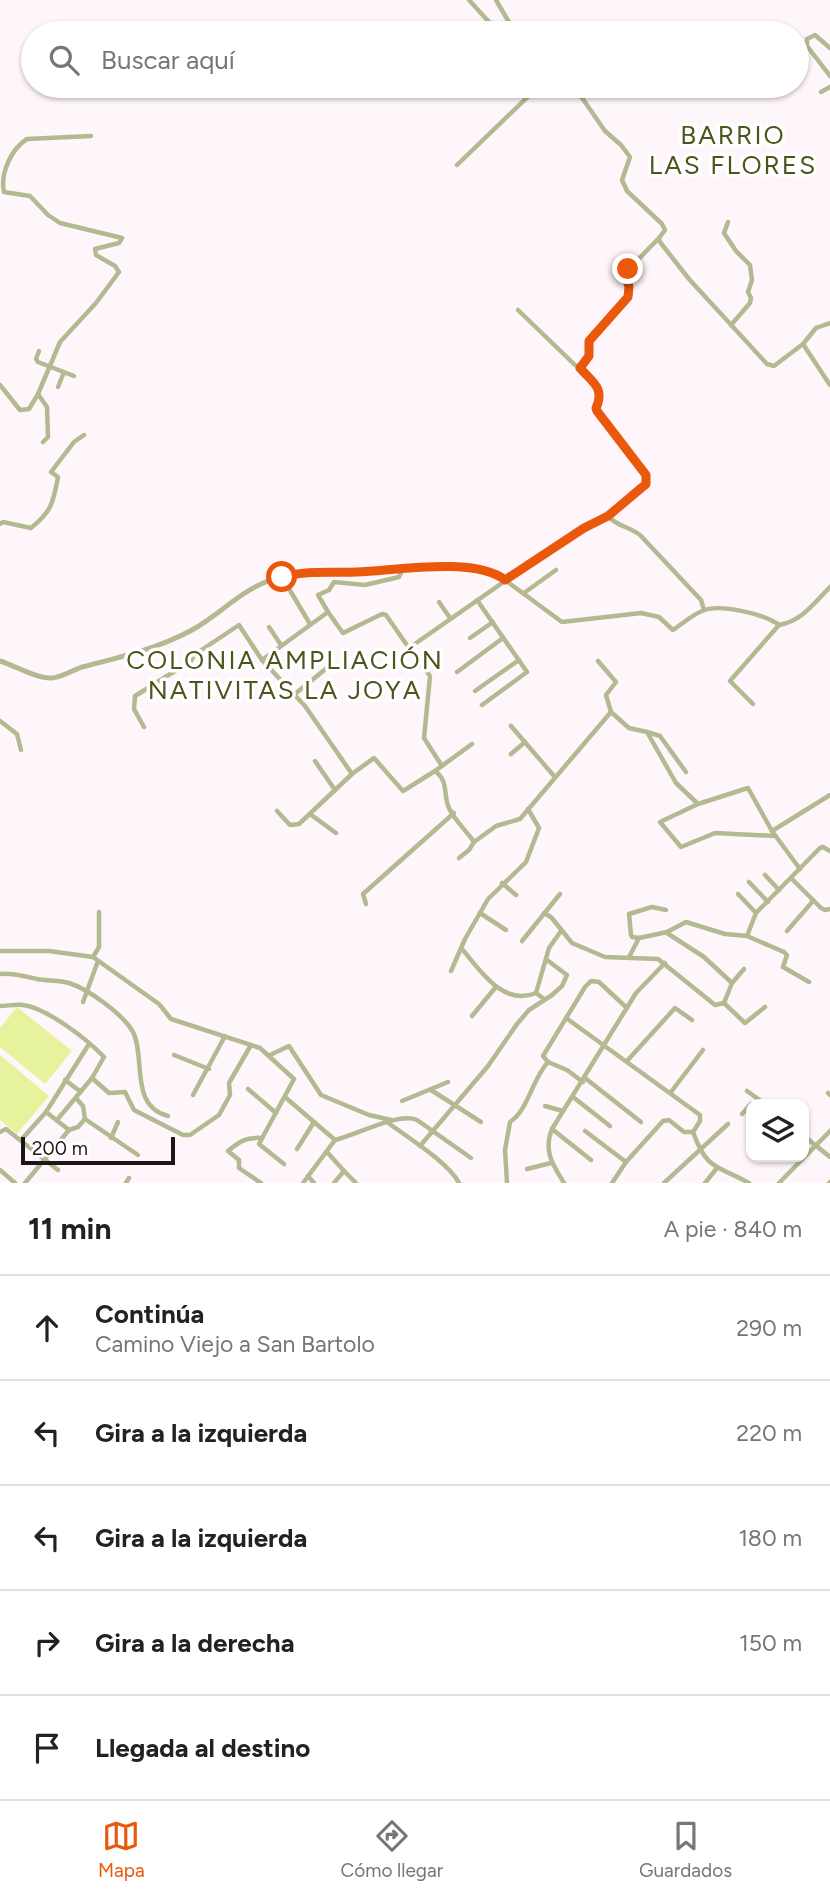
<!DOCTYPE html>
<html lang="es">
<head>
<meta charset="utf-8">
<style>
  body { margin:0; font-family:Figtree,sans-serif; background:#f6f6f6; color:#222 }
  .controls { position:absolute; right:21px; bottom:21px; display:grid; overflow:hidden; border-radius:14px; box-shadow:0 2px 5px #0004 }
  .controls button { width:63px; height:63px; display:grid; place-items:center; padding:0; border:0; border-bottom:2px solid #e0e0e0; background:#fff; color:#222; font:35px sans-serif }
  .scale { position:absolute; left:21px; bottom:18px; width:154px; box-sizing:border-box; padding-left:7px; border:4px solid #20141b; border-top:0; font-size:19px; line-height:24px; white-space:nowrap; color:#20141b; -webkit-text-stroke:5px #fff; paint-order:stroke }
  .stop { position:absolute; width:21px; height:21px; margin:-16px; border:5px solid #ea580c; border-radius:50%; background:#fff }
  .stop.end { background:#ea580c; border-color:#fff; box-shadow:0 2px 7px #0008 }
  .list { margin:0; padding:0; list-style:none }
  h2 { display:flex; justify-content:space-between; align-items:center; height:91px; margin:0; padding:0 28px; font-size:30px }
  h2 small { font-size:23px; font-weight:400; color:#767676 }
  .list li { display:grid; grid-template-columns:46px 1fr auto; gap:21px; align-items:center; box-sizing:border-box; height:105px; padding:0 28px; border-top:2px solid #e0e0e0 }
  .list b { display:block; font-size:26px; white-space:nowrap }
  .list p { margin:0; font-size:23px; white-space:nowrap; color:#767676 }
  .list em { font-size:23px; font-style:normal; color:#767676 }
  .icon { flex:none; width:38px; height:38px; fill:none; stroke:currentColor; stroke-width:2; stroke-linecap:round; stroke-linejoin:round }
  .map { position:relative; flex:none; width:830px; height:1183px; overflow:hidden }
  .search { position:absolute; background:#fff; box-shadow:0 2px 5px #0004; left:21px; right:21px; top:21px; height:77px; display:flex; align-items:center; gap:18px; box-sizing:border-box; padding:0 24px; border-radius:38px; color:#767676; font-size:26px }
  .sheet { height:616px; background:#fff }
  nav { display:flex; justify-content:space-around; align-items:center; box-sizing:border-box; height:98px; border-top:2px solid #e0e0e0; background:#fff; font-size:19px; color:#767676 }
  nav a { display:grid; justify-items:center; gap:4px }
  nav .on { color:#ea580c }
  .map>svg:first-child { display:block }
  .green { fill:#e6f39c }
  .lines { fill:none; stroke-linecap:round; stroke-linejoin:round }
  .minor { stroke:#b3ba91; stroke-width:4.5 }
  .tertiary { stroke:#b3ba91; stroke-width:5 }
  .route { stroke:#ea580c; stroke-width:9 }
  .labels { text-anchor:middle; dominant-baseline:central; stroke-width:7; stroke-linejoin:round; paint-order:stroke }
  .neighbourhood-label { font-size:26px; letter-spacing:2px; fill:#4e541b; stroke:#fff }
</style>
</head>
<body>
<div class="map">
<svg width="830" height="1183" viewBox="0 0 830 1183">
  <rect width="100%" height="100%" fill="#fef6fa"/>
  <!-- green -->
  <g class="green">
    <polygon points="17,1007 72,1051 45,1084 0,1047 0,1028"/>
    <polygon points="0,1055 49,1096 17,1134 0,1120"/>
  </g>
  <g class="lines">
    <!-- minor -->
    <g class="minor">
      <polyline points="469,0 499,33"/>
      <polyline points="496,0 510,24 519,33"/>
      <polyline points="500,33 510,24"/>
      <polyline points="830,48 815,35 807,39 807,46 830,76"/>
      <polyline points="821,92 830,87"/>
      <polyline points="457,165 539,86 556,93 578,92 605,131 621,145 630,157 622,180 627,191 662,224 665,230 659,238 660,242 689,279 767,364 774,366 803,344"/>
      <polyline points="728,222 724,233 736,251 750,265 752,280 748,292 751,298 750,303 731,325"/>
      <path d="M659,238l-33,34 3,15 -1,10 -39,44v15l-9,11c13,15 25,21 15,41l2,3 25,30 26,39 -2,4 -38,32c8,10 22,11 32,19l61,65 3,10"/>
      <polyline points="518,310 575,365 580,367"/>
      <polyline points="830,323 816,328 803,344 830,385"/>
      <polyline points="39,351 36,359 38,362 74,376"/>
      <polyline points="0,385 20,410 29,409 38,394"/>
      <polyline points="58,387 64,372"/>
      <path d="M43,442l5,-5 -1,-30 -9,-13 22,-52 36,-39 23,-31 -4,-6 -19,-11 -1,-6 24,-6 3,-5 -62,-15 -12,-8 -18,-19 -26,-4c-4,-18 7,-43 23,-53l64,-3"/>
      <path d="M0,524l3,-2 28,6c21,-17 22,-25 27,-51l-7,-5 23,-30 10,-7"/>
      <polyline points="282,577 310,624"/>
      <path d="M505,580l57,42 79,-9 18,4 14,13c9,-6 19,-15 29,-19 17,-8 62,3 77,14 23,-4 35,-22 51,-38"/>
      <polyline points="524,593 556,570"/>
      <polyline points="477,600 527,672 482,705"/>
      <polyline points="439,602 450,618"/>
      <polyline points="328,612 318,595 329,590 334,582 365,585 399,577 403,568"/>
      <polyline points="269,627 281,645"/>
      <polyline points="470,638 493,622"/>
      <polyline points="409,648 430,676 424,738 442,766"/>
      <polyline points="262,660 328,612 343,633 382,614 386,615 409,648 555,546 584,528 608,516"/>
      <polyline points="598,661 616,682 606,695 611,712"/>
      <polyline points="457,672 503,638"/>
      <polyline points="475,691 519,660"/>
      <polyline points="295,694 328,667"/>
      <polyline points="753,704 730,681 779,625"/>
      <polyline points="0,721 17,734 21,750"/>
      <polyline points="511,726 554,776"/>
      <path d="M144,727l-10,-18 1,-13 56,-35 3,-6 45,-30 23,35 43,46 47,68 22,-16 29,33 32,-20c12,9 9,18 12,31 3,14 19,28 27,40l22,-16 24,-7 91,-107 18,16 18,4 29,51 22,21"/>
      <polyline points="647,732 660,736 686,772"/>
      <polyline points="511,754 525,742"/>
      <polyline points="315,761 335,790"/>
      <polyline points="435,771 472,744"/>
      <polyline points="277,811 290,825 299,824 352,774"/>
      <polyline points="310,814 336,833"/>
      <polyline points="772,831 830,795"/>
      <polyline points="776,836 715,833 681,847 660,822 698,804 748,788 772,831 800,869"/>
      <polyline points="459,858 469,850 474,842"/>
      <polyline points="765,875 779,890"/>
      <polyline points="791,878 821,908 825,910 830,909"/>
      <polyline points="749,882 768,902"/>
      <polyline points="502,883 516,895"/>
      <polyline points="738,894 756,913"/>
      <polyline points="366,904 363,894 454,813"/>
      <polyline points="480,913 506,930"/>
      <polyline points="544,913 551,917 572,943 605,957 658,959 715,1005 724,1003"/>
      <polyline points="787,931 813,901"/>
      <polyline points="667,933 704,957 732,983"/>
      <polyline points="747,936 756,913 820,848 823,847 830,851"/>
      <polyline points="639,938 667,932 686,922 725,934 747,936 784,952 787,955 783,967 809,982"/>
      <polyline points="639,938 632,937 631,935 629,914 652,907 666,910"/>
      <polyline points="522,941 560,894"/>
      <path d="M462,949c18,21 41,58 74,44l8,6"/>
      <polyline points="0,951 49,951 93,957 159,1004 171,1019 260,1048 294,1079 259,1144 284,1164"/>
      <polyline points="93,957 99,947 99,912"/>
      <polyline points="629,957 639,938"/>
      <polyline points="451,971 465,939 488,899 526,862 539,828 528,809"/>
      <path d="M0,974c13,-1 24,2 37,5 11,2 22,1 32,4 19,6 54,31 64,49 13,26 -4,74 35,84"/>
      <polyline points="536,993 549,948 561,931"/>
      <polyline points="83,1002 98,961"/>
      <polyline points="724,1003 745,1023 765,1007"/>
      <polyline points="724,1003 732,983 744,969"/>
      <path d="M0,1006c7,0 16,-2 23,-1 24,3 65,35 81,52l-12,21 -35,42"/>
      <polyline points="472,1016 495,988"/>
      <path d="M566,1018l134,97v6l-7,11c14,39 24,33 56,51"/>
      <polyline points="174,1055 209,1069"/>
      <polyline points="270,1055 289,1046 321,1095 369,1115 391,1120"/>
      <polyline points="627,1061 675,1008 692,1020"/>
      <polyline points="548,1062 567,1070 583,1082"/>
      <polyline points="92,1078 109,1093 125,1092 134,1110 183,1135 190,1135 219,1115 230,1095 229,1083 251,1045"/>
      <polyline points="585,1078 641,1122"/>
      <polyline points="65,1080 81,1092"/>
      <polyline points="248,1089 276,1113"/>
      <polyline points="431,1090 481,1122"/>
      <polyline points="747,1091 765,1104"/>
      <polyline points="671,1092 703,1050"/>
      <polyline points="828,1093 830,1095"/>
      <polyline points="193,1095 225,1036"/>
      <polyline points="285,1097 335,1140"/>
      <polyline points="573,1097 610,1126"/>
      <polyline points="76,1098 83,1106 85,1119"/>
      <polyline points="402,1101 448,1082"/>
      <polyline points="545,1106 563,1111"/>
      <polyline points="46,1112 69,1130"/>
      <polyline points="742,1114 751,1104"/>
      <polyline points="85,1119 138,1155"/>
      <path d="M387,1122c20,15 61,40 72,61"/>
      <polyline points="552,1129 591,1160"/>
      <polyline points="585,1131 626,1162"/>
      <polyline points="0,1132 6,1129 58,1170"/>
      <polyline points="804,1136 830,1157"/>
      <polyline points="111,1138 118,1122"/>
      <polyline points="21,1140 46,1112 89,1044"/>
      <path d="M335,1140c22,-5 63,-28 82,-20l54,38"/>
      <polyline points="420,1146 488,1066 517,1024 529,1010 552,995 562,986 567,975 547,960"/>
      <polyline points="297,1149 314,1122"/>
      <polyline points="327,1152 344,1171 334,1183"/>
      <polyline points="527,1169 551,1163"/>
      <polyline points="0,1170 15,1183"/>
      <polyline points="344,1171 356,1183"/>
      <polyline points="308,1176 314,1183"/>
      <polyline points="25,1183 69,1130 78,1127 85,1119"/>
      <polyline points="126,1183 129,1178"/>
      <path d="M261,1183l-22,-15v-8l-11,-9c12,-10 18,-14 34,-13"/>
      <polyline points="303,1183 335,1140"/>
      <path d="M507,1183l-2,-33 5,-28c19,-13 22,-43 38,-60l-5,-6 42,-69 6,-6 8,1 28,26"/>
      <path d="M564,1183c-11,-18 -21,-32 -12,-54l84,-136 29,-30"/>
      <polyline points="612,1183 626,1162 663,1121 669,1120 684,1132 693,1132"/>
      <polyline points="664,1183 728,1124"/>
      <polyline points="705,1183 717,1168"/>
      <polyline points="779,1183 830,1131"/>
      <polyline points="829,1183 830,1182"/>
    </g>
    <!-- tertiary -->
    <path class="tertiary" d="M0,661c16,5 35,17 51,17 11,0 24,-10 35,-12 36,-9 73,-18 106,-36 27,-15 47,-38 76,-49 30,-12 59,-7 90,-9 38,-2 116,-16 147,8"/>
  </g>
  <g class="lines">
    <!-- route -->
    <path class="route" d="M282,577c24,-7 50,-4 75,-5 37,-1 117,-16 148,8l79,-52 24,-12 38,-32v-9l-49,-64 -1,-3c9,-20 -3,-25 -16,-40l9,-12v-15l39,-44 1,-10 -4,-15 3,-3"/>
  </g>
  <g class="labels">
    <!-- neighbourhood labels -->
    <g class="neighbourhood-label">
      <text x="733" y="135">BARRIO<tspan x="733" dy="30">LAS FLORES</tspan></text>
      <text x="285" y="660">COLONIA AMPLIACIÓN<tspan x="285" dy="30">NATIVITAS LA JOYA</tspan></text>
    </g>
  </g>
</svg>
<div class="controls">
<button><svg class="icon" aria-label="layers" viewBox="0 0 24 24"><path d="M12 4l9 5-9 5-9-5zM3 14l9 5 9-5"/></svg></button>
</div>
<div class="scale">200 m</div>
<div class="stop" style="left:282px;top:577px"></div>
<div class="stop end" style="left:628px;top:269px"></div>
<div class="search"><svg class="icon" aria-label="search" viewBox="0 0 24 24"><circle cx="10" cy="10" r="6"/><path d="M15 15l6 6"/></svg>Buscar aquí</div>
</div>
<section class="sheet">
<h2>11 min<small>A pie · 840 m</small></h2>
<ul class="list">
<li><svg class="icon" aria-label="ahead" viewBox="0 0 24 24"><path d="M12 20V5M6 11l6-6 6 6"/></svg><div><b>Continúa</b><p>Camino Viejo a San Bartolo</p></div><em>290 m</em></li>
<li><svg class="icon" aria-label="left" viewBox="0 0 24 24"><path d="M17 20v-9H6M10 6l-5 5 5 5"/></svg><div><b>Gira a la izquierda</b></div><em>220 m</em></li>
<li><svg class="icon" aria-label="left" viewBox="0 0 24 24"><path d="M17 20v-9H6M10 6l-5 5 5 5"/></svg><div><b>Gira a la izquierda</b></div><em>180 m</em></li>
<li><svg class="icon" aria-label="right" viewBox="0 0 24 24"><path d="M7 20v-9h11M14 6l5 5-5 5"/></svg><div><b>Gira a la derecha</b></div><em>150 m</em></li>
<li><svg class="icon" aria-label="arrive" viewBox="0 0 24 24"><path d="M6 21V4h12l-3 4 3 4H6"/></svg><div><b>Llegada al destino</b></div></li>
</ul>
</section>
<nav>
<a class="on"><svg class="icon" aria-label="map" viewBox="0 0 24 24"><path d="M3 6l6-2 6 2 6-2v14l-6 2-6-2-6 2zM9 4v14M15 6v14"/></svg>Mapa</a>
<a><svg class="icon" aria-label="directions" viewBox="0 0 24 24"><path d="M12 3l9 9-9 9-9-9zM9 14v-3h6M13 9l2 2-2 2"/></svg>Cómo llegar</a>
<a><svg class="icon" aria-label="saved" viewBox="0 0 24 24"><path d="M7 4h10v16l-5-4-5 4z"/></svg>Guardados</a>
</nav>
</body>
</html>
